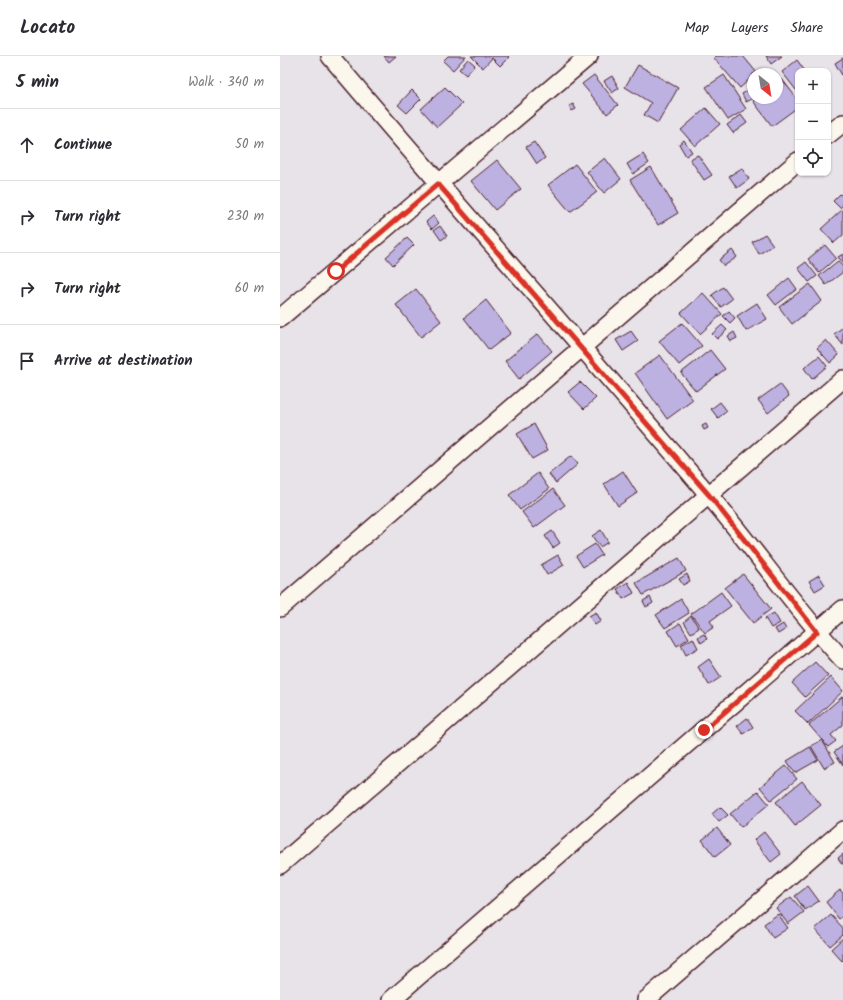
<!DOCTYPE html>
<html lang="en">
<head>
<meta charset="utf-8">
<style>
  body { margin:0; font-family:Kalam,sans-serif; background:#f7f7f7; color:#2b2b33 }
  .controls { position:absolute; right:12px; top:12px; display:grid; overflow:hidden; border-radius:8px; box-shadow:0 1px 3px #0004 }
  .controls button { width:36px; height:36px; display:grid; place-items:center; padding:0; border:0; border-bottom:1px solid #e1e1e2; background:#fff; color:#2b2b33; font:20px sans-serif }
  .compass { position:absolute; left:467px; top:12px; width:36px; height:36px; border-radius:50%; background:#fff; box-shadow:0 1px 3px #0004; rotate:150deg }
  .stop { position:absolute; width:12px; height:12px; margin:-9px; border:3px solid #d93025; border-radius:50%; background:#fff }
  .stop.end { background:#d93025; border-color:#fff; box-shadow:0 1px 4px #0008 }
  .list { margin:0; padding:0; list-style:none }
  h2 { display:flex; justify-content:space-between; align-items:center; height:52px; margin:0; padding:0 16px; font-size:17px }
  h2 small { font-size:13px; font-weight:400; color:#7c7c81 }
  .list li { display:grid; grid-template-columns:26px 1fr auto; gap:12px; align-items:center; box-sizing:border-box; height:72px; padding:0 16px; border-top:1px solid #e1e1e2 }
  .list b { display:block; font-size:15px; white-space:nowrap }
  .list em { font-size:13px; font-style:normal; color:#7c7c81 }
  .icon { flex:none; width:22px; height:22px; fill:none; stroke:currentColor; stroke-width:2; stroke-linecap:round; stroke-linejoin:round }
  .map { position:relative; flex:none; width:563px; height:944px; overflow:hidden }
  header { display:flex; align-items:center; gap:24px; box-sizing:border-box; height:56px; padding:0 20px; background:#fff; border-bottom:1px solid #e1e1e2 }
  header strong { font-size:19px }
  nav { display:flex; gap:22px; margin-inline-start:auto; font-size:14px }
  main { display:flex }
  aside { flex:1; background:#fff }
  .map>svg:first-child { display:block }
  .building { fill:#bdb1e2; stroke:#4a1f2b }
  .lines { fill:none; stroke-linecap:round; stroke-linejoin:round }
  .street-casing { stroke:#4a1f2b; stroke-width:20 }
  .street { stroke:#fbf7ec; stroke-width:17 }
  .route { stroke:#d93025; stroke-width:5 }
</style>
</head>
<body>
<header>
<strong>Locato</strong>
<nav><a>Map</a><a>Layers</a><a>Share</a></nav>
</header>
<main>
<aside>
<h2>5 min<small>Walk · 340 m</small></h2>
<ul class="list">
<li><svg class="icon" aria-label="ahead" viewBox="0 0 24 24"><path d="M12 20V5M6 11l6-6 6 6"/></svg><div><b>Continue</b></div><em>50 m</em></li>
<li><svg class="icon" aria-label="right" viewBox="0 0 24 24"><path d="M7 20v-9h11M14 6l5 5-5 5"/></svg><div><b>Turn right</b></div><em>230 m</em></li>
<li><svg class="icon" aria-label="right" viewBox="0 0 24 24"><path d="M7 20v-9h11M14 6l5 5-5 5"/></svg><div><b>Turn right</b></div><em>60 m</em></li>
<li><svg class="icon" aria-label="arrive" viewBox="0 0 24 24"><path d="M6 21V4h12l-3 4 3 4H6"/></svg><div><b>Arrive at destination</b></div></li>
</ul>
</aside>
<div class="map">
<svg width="563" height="944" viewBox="0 0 563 944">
  <rect width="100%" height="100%" fill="#e8e2e9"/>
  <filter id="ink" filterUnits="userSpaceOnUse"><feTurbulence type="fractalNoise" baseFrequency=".025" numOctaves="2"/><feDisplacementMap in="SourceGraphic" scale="8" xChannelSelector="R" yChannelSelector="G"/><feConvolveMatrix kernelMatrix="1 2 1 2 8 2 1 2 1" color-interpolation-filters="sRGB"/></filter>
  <g filter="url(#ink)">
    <!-- building -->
    <g class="building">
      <polygon points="104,0 116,0 109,6"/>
      <polygon points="168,0 186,0 173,14 163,5"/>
      <polygon points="191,0 228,0 229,1 220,10 212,2 203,12"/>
      <polygon points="436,0 463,0 477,17 473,18 473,20 460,32 434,2"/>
      <polygon points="486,0 502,0 491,8"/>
      <polygon points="563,2 563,21 555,7"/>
      <polygon points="188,3 195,9 186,19 179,13"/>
      <polygon points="517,4 525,15 518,15 518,33 516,34 502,16"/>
      <polygon points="358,9 398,32 378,67 364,59 371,47 345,31"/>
      <polygon points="314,19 338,49 327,58 302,28"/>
      <polygon points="444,19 466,53 448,64 426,31"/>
      <polygon points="332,20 339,32 332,37 324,25"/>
      <polygon points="502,23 518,44 518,51 492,70 473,45 477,42 497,42 497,27"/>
      <polygon points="165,31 182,48 157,71 141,53"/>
      <polygon points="470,33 474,42 466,46 462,38"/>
      <polygon points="132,34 141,43 127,57 118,49"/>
      <polygon points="293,48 296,53 292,55 289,50"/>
      <polygon points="426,52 440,68 415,90 401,74"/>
      <polygon points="461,59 467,67 453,77 447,69"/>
      <polygon points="404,84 412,96 406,100 399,88"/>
      <polygon points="254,86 265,102 257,108 246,91"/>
      <polygon points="363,98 369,107 353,118 347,108"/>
      <polygon points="418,99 432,119 424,124 410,103"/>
      <polygon points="325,102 341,123 324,137 307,116"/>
      <polygon points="217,104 241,133 215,154 191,125"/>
      <polygon points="295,108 317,136 290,156 268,129"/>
      <polygon points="371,111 398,157 378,169 350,124"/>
      <polygon points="462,112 469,123 457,132 449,120"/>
      <polygon points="560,138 563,140 563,149 560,152 553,145"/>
      <polygon points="563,153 563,179 554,187 541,173"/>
      <polygon points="153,160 159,167 152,173 146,166"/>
      <polygon points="160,170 167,180 161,184 154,174"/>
      <polygon points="485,178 493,189 479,198 472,186"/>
      <polygon points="127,182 134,189 113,209 106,201"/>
      <polygon points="545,189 556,202 539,217 528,203"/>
      <polygon points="452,194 457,201 444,210 439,204"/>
      <polygon points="563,198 563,207 558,201"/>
      <polygon points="558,205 563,211 563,216 546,229 539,220"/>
      <polygon points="526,206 537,220 529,226 518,212"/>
      <polygon points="509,222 517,233 496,249 488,239"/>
      <polygon points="530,228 542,245 512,268 499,251"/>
      <polygon points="443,231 452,243 441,251 432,239"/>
      <polygon points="136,233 161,265 141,281 116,249"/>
      <polygon points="423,237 442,258 420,278 401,257"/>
      <polygon points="206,244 231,277 209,294 184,262"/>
      <polygon points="477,247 487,263 466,275 457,260"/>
      <polygon points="449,255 455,262 450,267 443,260"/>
      <polygon points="402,267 422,290 399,309 379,285"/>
      <polygon points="442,269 447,274 437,283 432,278"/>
      <polygon points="563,271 563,289 554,278"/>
      <polygon points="351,275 358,285 343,295 336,284"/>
      <polygon points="454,276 457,282 451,285 448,280"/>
      <polygon points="258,278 272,295 239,323 225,305"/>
      <polygon points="546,284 559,299 550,307 537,292"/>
      <polygon points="430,294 445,313 416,335 401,317"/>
      <polygon points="380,299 413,344 387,363 355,317"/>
      <polygon points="539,300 547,310 532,323 524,312"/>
      <polygon points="300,326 316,342 304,353 288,336"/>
      <polygon points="500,328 509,340 488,357 478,344"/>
      <polygon points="440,346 447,355 438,362 431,353"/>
      <polygon points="254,368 268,394 252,403 237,378"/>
      <polygon points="426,368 428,372 424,374 422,370"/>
      <polygon points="291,400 298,408 276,427 269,418"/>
      <polygon points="343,415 357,437 338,450 324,428"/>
      <polygon points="258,417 269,433 240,454 229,439"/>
      <polygon points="273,433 285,449 254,472 242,456"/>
      <polygon points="321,474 328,486 320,491 312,480"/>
      <polygon points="272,475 280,487 273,492 265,480"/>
      <polygon points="315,488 322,499 303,511 296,500"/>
      <polygon points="278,499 284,509 267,519 261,509"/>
      <polygon points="399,502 406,515 363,539 356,527"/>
      <polygon points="407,518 410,525 403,529 399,523"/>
      <polygon points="463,518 491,553 473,567 445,532"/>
      <polygon points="539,519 545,529 535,535 529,525"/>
      <polygon points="348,526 354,537 343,543 337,533"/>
      <polygon points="441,536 451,550 430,565 434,571 425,577 411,558"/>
      <polygon points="370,541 373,547 366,551 363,545"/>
      <polygon points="401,543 409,557 385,572 376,559"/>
      <polygon points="316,556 321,565 315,569 309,560"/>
      <polygon points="494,557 500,567 491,572 485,562"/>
      <polygon points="411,560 419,572 411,577 404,566"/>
      <polygon points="400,567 409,582 397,590 388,575"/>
      <polygon points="503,568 506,573 498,578 495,573"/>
      <polygon points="424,578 427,583 421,587 418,581"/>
      <polygon points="413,582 418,592 406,599 401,589"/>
      <polygon points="429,603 441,621 429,629 418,611"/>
      <polygon points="535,606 548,620 525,641 512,627"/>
      <polygon points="551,621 563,635 528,668 515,655"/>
      <polygon points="563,640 563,669 551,679 556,685 548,691 529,669"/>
      <polygon points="467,662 473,671 463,678 457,670"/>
      <polygon points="542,684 555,706 544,712 531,690"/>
      <polygon points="563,690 563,709 554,696"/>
      <polygon points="530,691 538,704 515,717 507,705"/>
      <polygon points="506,710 517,723 491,744 480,731"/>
      <polygon points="522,725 541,749 515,770 496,746"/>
      <polygon points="478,735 489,748 461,771 450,758"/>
      <polygon points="440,751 448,759 439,766 432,758"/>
      <polygon points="437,772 450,789 435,801 422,784"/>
      <polygon points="484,776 501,798 491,806 474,784"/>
      <polygon points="563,798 563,808 562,808 558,802"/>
      <polygon points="528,830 539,845 525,854 515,840"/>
      <polygon points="560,834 563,837 563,860 559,863 546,846"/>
      <polygon points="511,841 524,856 508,868 496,852"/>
      <polygon points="498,858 508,872 493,882 484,868"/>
      <polygon points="551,859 563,872 563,879 550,890 535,873"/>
      <polygon points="563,882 563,904 562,905 551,893"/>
    </g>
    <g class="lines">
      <defs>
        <g id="street">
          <path d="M50,0c124,147 253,290 377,437 47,55 87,114 136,167"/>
          <polyline points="548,79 563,67"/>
          <polyline points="0,262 309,0"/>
          <polyline points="0,552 518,105"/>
          <polyline points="0,809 563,323"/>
          <polyline points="111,944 563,553"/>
          <polyline points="366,944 563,774"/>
        </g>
      </defs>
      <!-- street casing -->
      <use href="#street" class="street-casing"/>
      <!-- street -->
      <use href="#street" class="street"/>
    </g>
  </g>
  <g class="lines" filter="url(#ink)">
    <!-- route -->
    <polyline class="route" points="56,215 158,128 429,439 537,576 424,674"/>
  </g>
</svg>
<div class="controls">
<button>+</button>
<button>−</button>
<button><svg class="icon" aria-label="locate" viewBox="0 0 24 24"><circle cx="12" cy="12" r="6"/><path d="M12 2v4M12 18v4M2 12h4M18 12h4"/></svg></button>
</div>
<svg class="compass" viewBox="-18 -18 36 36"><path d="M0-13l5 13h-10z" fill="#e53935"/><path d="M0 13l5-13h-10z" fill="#7c7c81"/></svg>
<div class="stop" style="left:56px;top:215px"></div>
<div class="stop end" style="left:424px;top:674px"></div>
</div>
</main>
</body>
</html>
